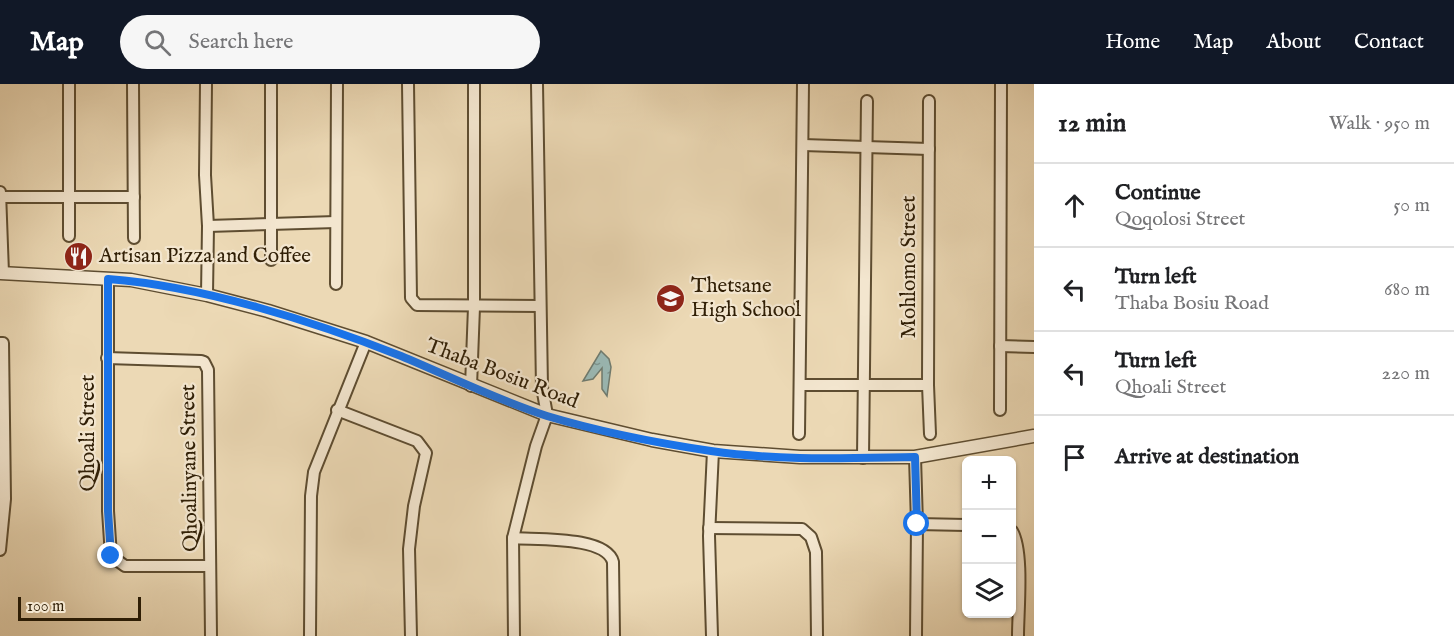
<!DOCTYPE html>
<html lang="en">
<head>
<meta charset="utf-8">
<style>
  body { margin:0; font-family:"IM FELL English",serif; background:#f6f6f6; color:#202124 }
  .controls { position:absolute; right:18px; bottom:18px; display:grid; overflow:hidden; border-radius:9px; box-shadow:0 2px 4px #0004 }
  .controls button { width:54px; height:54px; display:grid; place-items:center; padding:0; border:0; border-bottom:2px solid #e0e0e0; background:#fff; color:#202124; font:30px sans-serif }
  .scale { position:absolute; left:18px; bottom:15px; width:123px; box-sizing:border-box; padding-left:6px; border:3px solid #2f1e05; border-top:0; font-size:16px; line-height:21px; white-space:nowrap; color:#2f1e05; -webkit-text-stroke:4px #f3e6cf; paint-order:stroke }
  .stop { position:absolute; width:18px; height:18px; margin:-14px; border:4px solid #1a73e8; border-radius:50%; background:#fff }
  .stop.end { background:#1a73e8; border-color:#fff; box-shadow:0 2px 6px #0008 }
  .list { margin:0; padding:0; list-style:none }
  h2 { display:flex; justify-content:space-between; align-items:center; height:78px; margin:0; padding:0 24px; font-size:26px }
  h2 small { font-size:20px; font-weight:400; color:#757577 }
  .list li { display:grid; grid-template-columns:39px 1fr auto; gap:18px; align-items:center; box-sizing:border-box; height:84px; padding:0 24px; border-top:2px solid #e0e0e0 }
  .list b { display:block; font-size:22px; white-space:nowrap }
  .list p { margin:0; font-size:20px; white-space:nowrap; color:#757577 }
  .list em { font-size:20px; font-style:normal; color:#757577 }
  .icon { flex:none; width:33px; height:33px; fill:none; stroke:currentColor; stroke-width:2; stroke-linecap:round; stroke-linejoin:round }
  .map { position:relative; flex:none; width:1034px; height:552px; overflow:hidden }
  header { display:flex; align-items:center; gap:36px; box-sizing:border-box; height:84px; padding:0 30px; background:#111827; color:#fff }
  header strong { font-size:28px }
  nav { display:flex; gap:33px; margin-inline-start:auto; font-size:21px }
  .search { width:420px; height:54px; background:#f6f6f6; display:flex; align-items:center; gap:15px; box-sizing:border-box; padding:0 21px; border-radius:33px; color:#757577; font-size:22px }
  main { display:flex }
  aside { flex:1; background:#fff }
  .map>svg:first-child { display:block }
  .water { fill:url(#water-ripples); stroke:#6f7b6f; stroke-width:1.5 }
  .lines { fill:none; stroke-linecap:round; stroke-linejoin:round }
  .minor-casing { stroke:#5e4d31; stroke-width:14 }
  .tertiary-casing { stroke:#5e4d31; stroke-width:15 }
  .minor { stroke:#f3e6cf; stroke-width:10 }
  .tertiary { stroke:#f3e6cf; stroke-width:12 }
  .route { stroke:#1a73e8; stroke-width:8 }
  .labels { text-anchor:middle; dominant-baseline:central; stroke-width:4.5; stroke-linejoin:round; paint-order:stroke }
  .poi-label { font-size:21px; fill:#2f1e05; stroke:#f3e6cf; text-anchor:start }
  .street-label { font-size:21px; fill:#2f1e05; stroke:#f3e6cf }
</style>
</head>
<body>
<header>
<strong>Map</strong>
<div class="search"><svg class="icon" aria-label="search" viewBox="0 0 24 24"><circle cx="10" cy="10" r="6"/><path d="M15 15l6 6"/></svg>Search here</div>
<nav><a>Home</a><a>Map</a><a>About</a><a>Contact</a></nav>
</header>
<main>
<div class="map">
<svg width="1034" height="552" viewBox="0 0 1034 552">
  <defs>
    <pattern id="water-ripples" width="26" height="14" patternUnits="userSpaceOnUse" patternTransform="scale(1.5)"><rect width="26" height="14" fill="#9ab9b5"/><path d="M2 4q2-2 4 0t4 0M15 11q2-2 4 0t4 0" fill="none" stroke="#7e9691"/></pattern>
  </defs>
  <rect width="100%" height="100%" fill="#ecd9b5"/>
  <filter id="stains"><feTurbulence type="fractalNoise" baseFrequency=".00333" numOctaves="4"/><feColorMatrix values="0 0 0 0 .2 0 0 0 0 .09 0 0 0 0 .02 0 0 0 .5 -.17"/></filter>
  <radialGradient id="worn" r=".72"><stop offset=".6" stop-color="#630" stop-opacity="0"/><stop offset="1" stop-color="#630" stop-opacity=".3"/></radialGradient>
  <!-- water -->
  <polygon class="water" points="601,267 609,275 611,283 607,312 602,305 602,284 593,295 583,297"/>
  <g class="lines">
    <defs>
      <g id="minor">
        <polyline points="69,0 69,152"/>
        <polyline points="133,0 134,154"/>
        <polyline points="206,0 205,91 208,142 207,211"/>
        <polyline points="271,0 271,176"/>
        <polyline points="408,0 411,214 417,221 540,222"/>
        <polyline points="929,17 928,301 930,350"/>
        <polyline points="803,61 929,65"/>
        <polyline points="0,108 3,189"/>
        <polyline points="0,113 134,113"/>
        <polyline points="208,142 336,138"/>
        <polyline points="108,195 108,427 111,472 125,482 210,482"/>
        <polyline points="336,200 337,0"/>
        <polyline points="0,259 3,259 5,415 0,466"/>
        <polyline points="1000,262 1034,263"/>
        <polyline points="107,274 201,277 204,278 208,286 211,552"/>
        <polyline points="800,301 928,301"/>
        <polyline points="471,302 474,223 474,0"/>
        <polyline points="337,326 417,357 426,369 414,422 409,465 411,552"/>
        <polyline points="1000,326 1001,0"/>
        <polyline points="799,350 803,0"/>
        <polyline points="915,373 917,440 916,552"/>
        <polyline points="863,374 867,17"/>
        <polyline points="917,440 966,441"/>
        <polyline points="709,444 802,445 811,453 816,468 817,552"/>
        <path d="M1012,447c12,20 6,80 6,105"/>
        <path d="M513,454c24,2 93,-2 100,24l1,74"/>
        <polyline points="310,552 311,412 314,388 366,258"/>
        <polyline points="514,552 513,454 536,362 547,331 542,303 537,0"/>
        <polyline points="712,552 709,452 713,367"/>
      </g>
      <polyline id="tertiary" points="0,189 131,196 207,211 268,227 366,258 547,331 652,356 713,367 800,373 915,373 1034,352"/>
    </defs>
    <!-- minor casing -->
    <use href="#minor" class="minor-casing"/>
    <!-- tertiary casing -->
    <use href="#tertiary" class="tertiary-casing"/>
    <!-- minor -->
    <use href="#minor" class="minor"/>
    <!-- tertiary -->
    <use href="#tertiary" class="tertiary"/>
  </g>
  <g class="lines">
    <!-- route -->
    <path class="route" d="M111,472l-3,-45v-232c94,7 205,42 293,77 48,20 96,44 146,60 53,16 110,27 164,35 67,10 137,7 204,6l2,67"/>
  </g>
  <!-- icons -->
  <defs>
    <symbol id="restaurant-disc" viewBox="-11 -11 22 22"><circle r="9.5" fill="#8f2418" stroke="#f3e6cf"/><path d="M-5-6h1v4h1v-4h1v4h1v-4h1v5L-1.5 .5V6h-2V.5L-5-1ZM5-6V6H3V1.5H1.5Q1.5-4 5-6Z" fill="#fff"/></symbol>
    <symbol id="school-disc" viewBox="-11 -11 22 22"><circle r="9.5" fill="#8f2418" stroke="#f3e6cf"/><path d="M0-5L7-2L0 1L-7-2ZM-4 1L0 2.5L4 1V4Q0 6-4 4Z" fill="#fff"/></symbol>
  </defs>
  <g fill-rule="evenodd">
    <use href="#restaurant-disc" x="62" y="156" width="33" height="33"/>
    <use href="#school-disc" x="654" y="198" width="33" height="33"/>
  </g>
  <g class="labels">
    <!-- poi labels -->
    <g class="poi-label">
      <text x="99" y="172">Artisan Pizza and Coffee</text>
      <text x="691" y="202">Thetsane<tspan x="691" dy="24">High School</tspan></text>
    </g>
    <!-- street labels -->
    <g class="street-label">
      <text transform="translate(909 183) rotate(-90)">Mohlomo Street</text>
      <text transform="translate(502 290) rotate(21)">Thaba Bosiu Road</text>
      <text transform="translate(88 349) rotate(-90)">Qhoali Street</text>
      <text transform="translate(190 384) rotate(-91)">Qhoalinyane Street</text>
    </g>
  </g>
  <rect width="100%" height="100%" filter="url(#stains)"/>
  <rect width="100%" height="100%" fill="url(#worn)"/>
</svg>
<div class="controls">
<button>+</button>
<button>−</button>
<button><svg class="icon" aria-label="layers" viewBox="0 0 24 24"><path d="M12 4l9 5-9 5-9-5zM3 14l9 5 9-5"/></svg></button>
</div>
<div class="scale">100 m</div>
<div class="stop" style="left:917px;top:440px"></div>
<div class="stop end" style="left:111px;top:472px"></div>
</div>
<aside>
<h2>12 min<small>Walk · 950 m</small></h2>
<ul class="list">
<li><svg class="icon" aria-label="ahead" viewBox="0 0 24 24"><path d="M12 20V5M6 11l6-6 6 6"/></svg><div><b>Continue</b><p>Qoqolosi Street</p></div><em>50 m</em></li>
<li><svg class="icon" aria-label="left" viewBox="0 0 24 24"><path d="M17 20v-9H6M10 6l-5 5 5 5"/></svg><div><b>Turn left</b><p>Thaba Bosiu Road</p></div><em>680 m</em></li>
<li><svg class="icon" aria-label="left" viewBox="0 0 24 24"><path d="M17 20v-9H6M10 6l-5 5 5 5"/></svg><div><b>Turn left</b><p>Qhoali Street</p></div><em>220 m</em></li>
<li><svg class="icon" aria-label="arrive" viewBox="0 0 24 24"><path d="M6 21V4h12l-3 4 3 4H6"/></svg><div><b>Arrive at destination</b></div></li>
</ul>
</aside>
</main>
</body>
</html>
